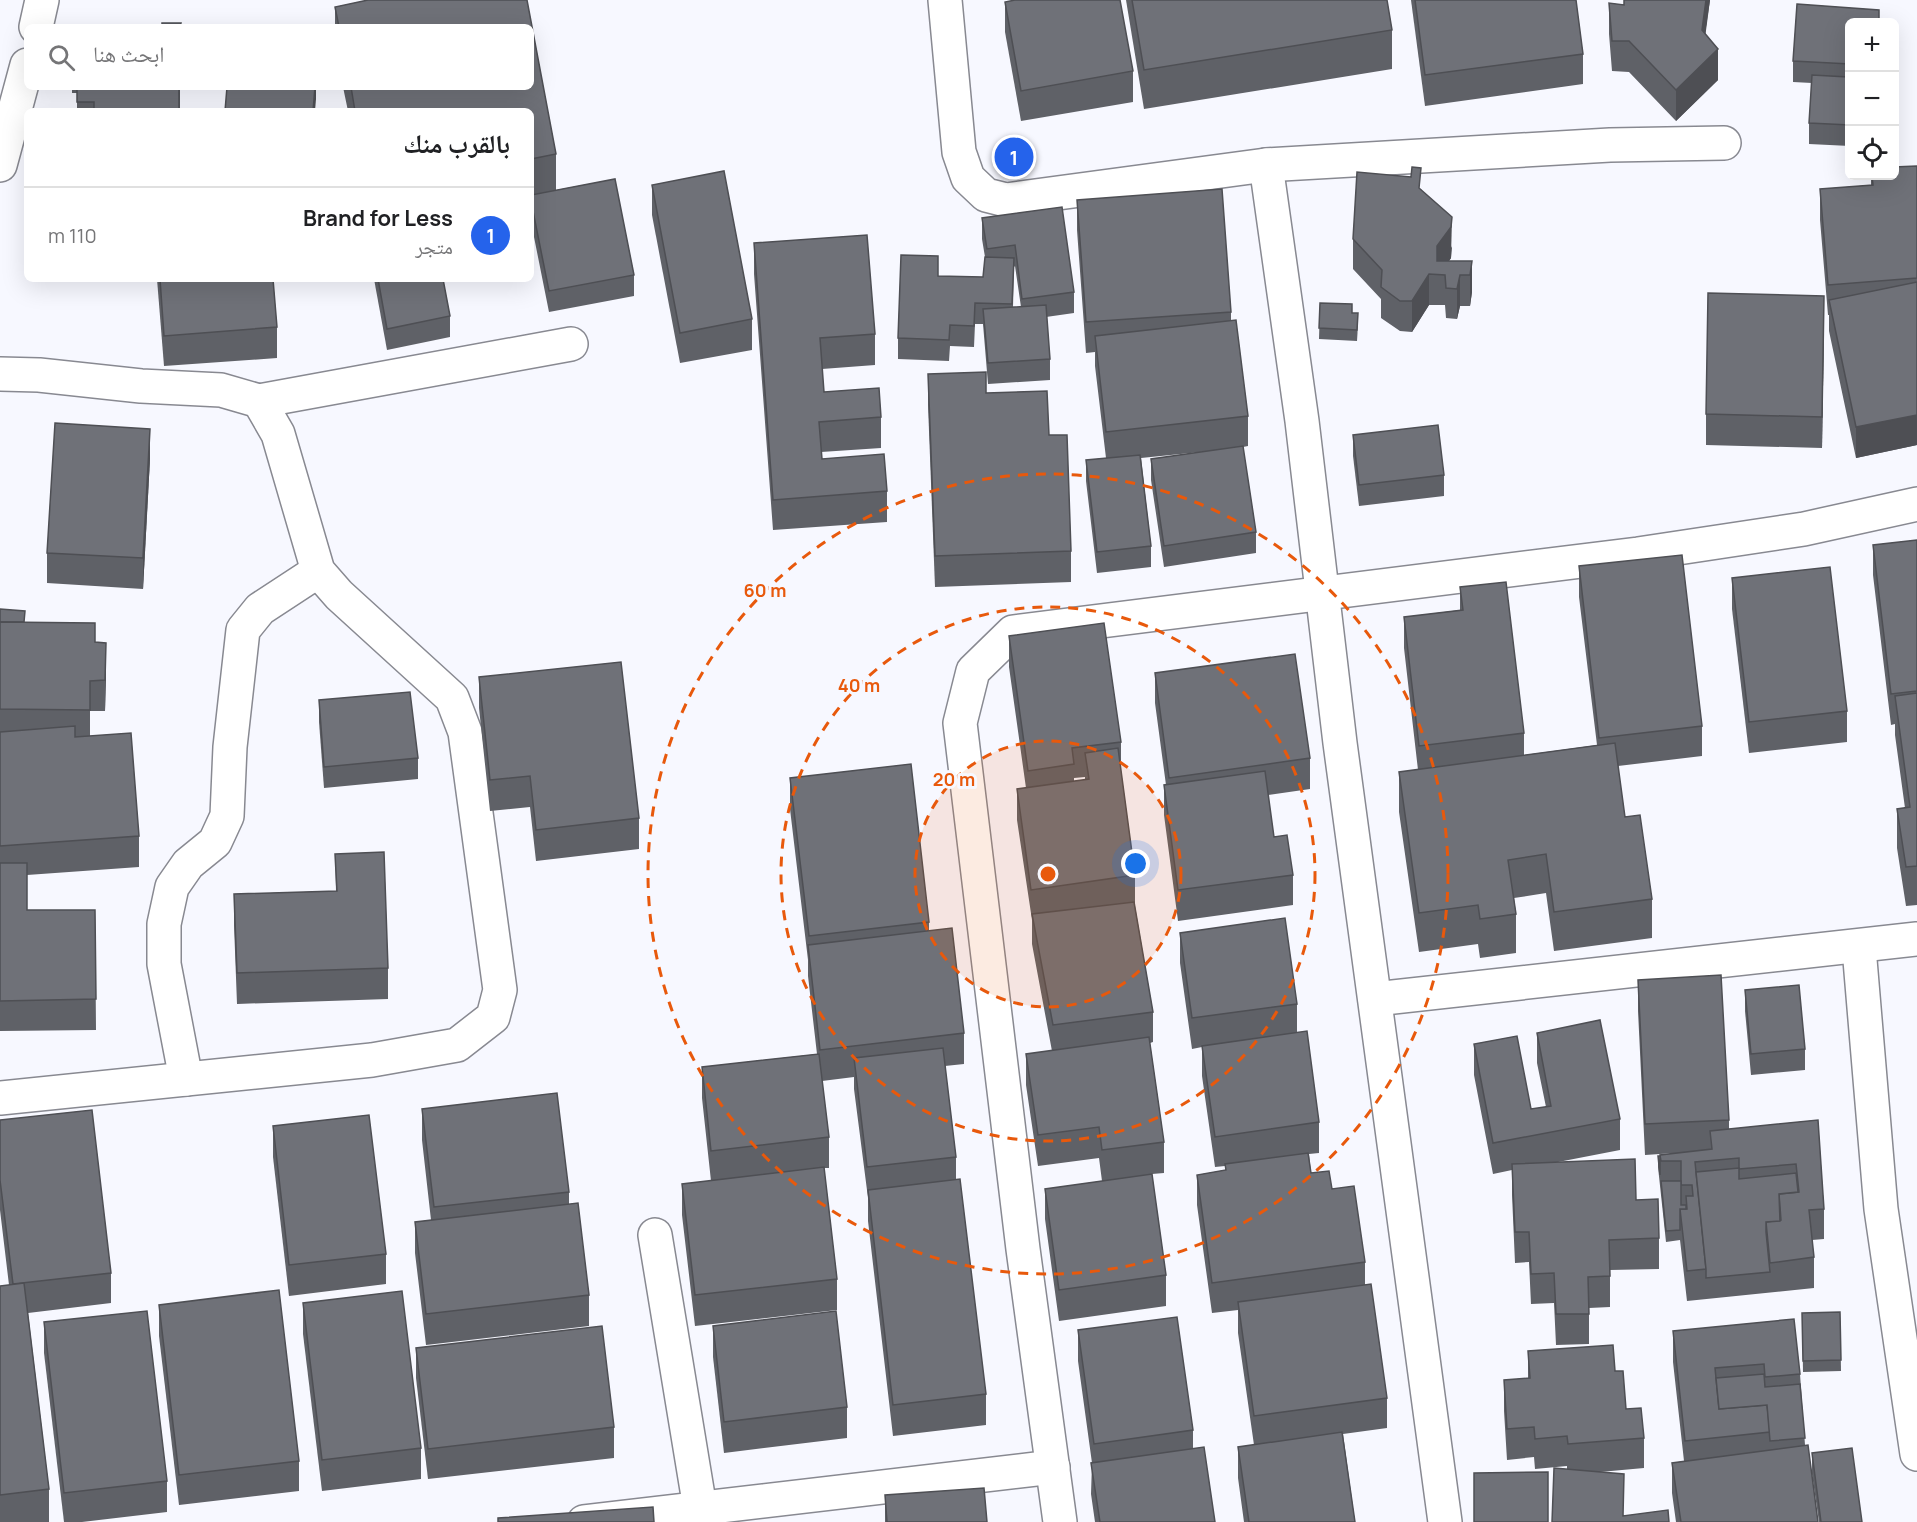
<!DOCTYPE html>
<html lang="ar">
<head>
<meta charset="utf-8">
<style>
  body { margin:0; font-family:Manrope,"Noto Naskh Arabic",sans-serif; background:#f6f6f6; color:#202124; direction:rtl }
  .controls { position:absolute; right:18px; top:18px; display:grid; overflow:hidden; border-radius:9px; box-shadow:0 6px 24px #0002 }
  .controls button { width:54px; height:54px; display:grid; place-items:center; padding:0; border:0; border-bottom:2px solid #e0e0e0; background:#fff; color:#202124; font:30px sans-serif }
  .you { position:absolute; left:1136px; top:864px; width:21px; height:21px; margin:-15px; border:4px solid #fff; border-radius:50%; background:#1a73e8; box-shadow:0 0 0 9px #1a73e833 }
  .badge { display:grid; place-items:center; width:39px; height:39px; border-radius:50%; background:#2563eb; color:#fff; font-size:20px; font-weight:700 }
  .pin { position:absolute; translate:-50% -50%; border:3px solid #fff; box-shadow:0 2px 6px #0006 }
  .list { margin:0; padding:0; list-style:none }
  h2 { display:flex; justify-content:space-between; align-items:center; height:78px; margin:0; padding:0 24px; font-size:26px }
  h2 small { font-size:20px; font-weight:400; color:#757577 }
  .list li { display:grid; grid-template-columns:39px 1fr auto; gap:18px; align-items:center; box-sizing:border-box; height:96px; padding:0 24px; border-top:2px solid #e0e0e0 }
  .list b { display:block; font-size:22px; white-space:nowrap }
  .list p { margin:0; font-size:20px; white-space:nowrap; color:#757577 }
  .list em { font-size:20px; font-style:normal; color:#757577 }
  .icon { flex:none; width:33px; height:33px; fill:none; stroke:currentColor; stroke-width:2; stroke-linecap:round; stroke-linejoin:round }
  .map { position:relative; flex:none; width:1917px; height:1522px; overflow:hidden; direction:ltr }
  .search { position:absolute; background:#fff; box-shadow:0 6px 24px #0002; left:24px; top:24px; width:510px; height:66px; display:flex; align-items:center; gap:15px; box-sizing:border-box; padding:0 21px; border-radius:9px; color:#757577; font-size:22px }
  .panel { position:absolute; background:#fff; box-shadow:0 6px 24px #0002; left:24px; top:108px; width:510px; height:174px; border-radius:9px; direction:rtl }
  .map>svg:first-child { display:block }
  .lines { fill:none; stroke-linecap:round; stroke-linejoin:round }
  .minor-casing { stroke:#888991; stroke-width:36 }
  .minor { stroke:#fff; stroke-width:33 }
  .wall { fill:#5f6167; fill-rule:evenodd }
  .shaded-wall { fill:#4e4f54 }
  .building { fill:#6f7178; stroke:#4e4f54; stroke-width:1.5 }
  .ring { fill:none; stroke:#e8590c; stroke-width:3; stroke-dasharray:10 8 }
  .centre { fill:#e8590c; stroke:#f7f8ff; stroke-width:3 }
  .ring-label { font-size:18px; text-anchor:middle; font-weight:bold; fill:#e8590c; stroke:#f7f8ff; stroke-width:6; stroke-linejoin:round; paint-order:stroke }
</style>
</head>
<body>
<div class="map">
<svg width="1917" height="1522" viewBox="0 0 1917 1522">
  <rect width="100%" height="100%" fill="#f7f8ff"/>
  <g class="lines">
    <defs>
      <g id="minor">
        <polyline points="945,0 959,152 968,178 986,195 1006,200 1266,165 1302,421 1340,743 1445,1522"/>
        <polyline points="36,27 42,0"/>
        <polyline points="0,165 27,65"/>
        <polyline points="1266,165 1610,145 1724,143"/>
        <polyline points="0,374 39,375 141,386 221,390 259,401 278,434 318,571 339,595 452,698 465,732 500,990 493,1017 457,1045 372,1060 0,1098"/>
        <polyline points="259,401 571,344"/>
        <polyline points="1859,948 1881,1209 1917,1454"/>
        <polyline points="1375,999 1917,939"/>
        <polyline points="186,1079 164,964 164,924 172,887 188,864 215,842 227,816 230,747 243,630 260,609 318,571"/>
        <polyline points="655,1235 700,1508"/>
        <polyline points="584,1522 1053,1467"/>
        <polyline points="1060,1522 1023,1249 960,723 973,671 1013,632 1638,554 1804,529 1917,504"/>
      </g>
    </defs>
    <!-- minor casing -->
    <use href="#minor" class="minor-casing"/>
    <!-- minor -->
    <use href="#minor" class="minor"/>
  </g>
  <!-- wall -->
  <g class="wall">
    <polygon points="368,0 527,0 556,154 556,190 615,179 634,275 634,296 549,312 531,222 531,111 348,111 343,87 531,87 531,27 335,27 335,7"/>
    <polygon points="1126,0 1387,0 1392,30 1392,69 1144,109"/>
    <polygon points="1411,0 1576,0 1583,54 1583,84 1425,106"/>
    <polygon points="1710,0 1705,34 1718,80 1676,121 1629,72 1612,71 1609,34 1609,3 1624,5"/>
    <polygon points="1005,2 1133,71 1133,102 1021,121 1005,32"/>
    <polygon points="1797,4 1879,10 1879,22 1850,22 1850,85 1848,85 1848,95 1850,95 1850,146 1809,144 1809,123 1812,83 1793,82 1793,61"/>
    <polygon points="72,87 180,87 180,111 77,111 77,93 72,93"/>
    <polygon points="1917,166 1917,445 1856,458 1829,331 1829,315 1828,315 1820,220 1820,189 1871,185 1871,176 1894,176"/>
    <polygon points="652,185 752,319 752,350 680,363 652,215"/>
    <polygon points="1421,189 1452,248 1451,258 1449,261 1472,261 1472,292 1470,306 1460,306 1457,319 1446,318 1445,305 1429,305 1412,332 1400,331 1381,318 1381,299 1353,269 1353,239"/>
    <polygon points="1077,200 1231,312 1231,320 1248,416 1248,446 1243,447 1256,532 1256,553 1164,567 1151,480 1151,459 1210,451 1141,458 1151,546 1151,567 1097,573 1086,481 1086,460 1106,458 1095,366 1095,352 1086,353 1077,230"/>
    <path d="M982,218l92,74v21l-28,4 4,42v21l-62,4 -5,-60h-8l-1,23 -24,-1 -1,15 -51,-2v-21l40,-62 45,1 2,-20 -3,-18zM1015,266l6,41h-8l1,-40z"/>
    <polygon points="754,243 875,334 875,365 822,369 824,392 881,417 881,448 821,452 822,459 887,491 887,522 773,530 754,274"/>
    <polygon points="157,279 273,279 277,327 277,358 164,366"/>
    <polygon points="374,279 443,279 450,316 450,337 387,350"/>
    <polygon points="1320,303 1352,313 1358,324 1357,341 1319,339"/>
    <polygon points="1824,327 1822,448 1706,445 1706,414"/>
    <polygon points="928,374 986,393 1049,435 1071,551 1071,582 935,587 928,405"/>
    <polygon points="1353,435 1444,475 1444,496 1359,506 1353,456"/>
    <polygon points="150,459 143,589 47,583 47,553"/>
    <polygon points="1917,540 1917,905 1906,906 1897,848 1897,809 1905,808 1895,735 1895,724 1891,725 1873,575 1873,545"/>
    <polygon points="1579,566 1702,726 1702,756 1618,766 1625,817 1652,899 1652,938 1554,951 1546,893 1514,898 1516,914 1516,953 1480,958 1478,944 1419,952 1399,812 1399,772 1418,770 1404,648 1404,617 1460,610 1460,587 1524,733 1524,755 1597,745 1579,597"/>
    <polygon points="1732,578 1847,711 1847,742 1749,753 1732,609"/>
    <polygon points="0,609 25,622 95,642 106,673 105,711 90,711 90,736 139,836 139,867 27,875 27,910 95,910 96,1030 0,1031"/>
    <path d="M1009,636l112,106v28l14,105v31l18,106v30l-3,1 14,99v31l-12,1 14,101v31l-107,15 -14,-102v-30l57,-8 -3,-23 -61,8 -12,-81v-31l26,-3 -20,-107v-24l-15,-100v-31l9,-1 -17,-121zM1085,777v3l-11,1v-3z"/>
    <polygon points="1155,673 1310,758 1310,789 1268,795 1274,837 1293,875 1293,905 1178,921 1164,815 1164,785 1166,785 1155,703"/>
    <polygon points="479,677 639,818 639,849 536,861 530,807 490,811 479,708"/>
    <polygon points="319,700 418,758 418,779 324,788 319,722"/>
    <polygon points="790,778 929,922 929,931 964,1033 964,1064 945,1066 956,1157 956,1180 986,1394 986,1425 893,1436 868,1221 868,1198 854,1089 854,1077 822,1081 829,1137 829,1168 824,1168 837,1279 837,1310 695,1326 682,1215 682,1184 711,1181 702,1098 702,1067 817,1054 808,976 808,960 790,809"/>
    <polygon points="335,854 388,968 388,999 237,1004 234,925 234,894 336,891"/>
    <polygon points="1180,933 1297,1004 1297,1033 1319,1122 1319,1153 1309,1154 1311,1173 1332,1189 1365,1262 1365,1285 1387,1398 1387,1428 1343,1434 1355,1522 1244,1522 1238,1478 1238,1447 1254,1445 1238,1333 1238,1310 1212,1313 1197,1205 1197,1175 1225,1170 1225,1166 1215,1167 1202,1076 1202,1047 1192,1049 1180,963"/>
    <polygon points="1638,980 1729,1120 1729,1129 1818,1120 1824,1209 1824,1239 1812,1240 1814,1257 1814,1288 1687,1301 1680,1240 1666,1242 1658,1167 1658,1156 1675,1153 1645,1155 1638,1011"/>
    <polygon points="1745,990 1805,1049 1805,1070 1751,1075 1745,1011"/>
    <polygon points="1537,1033 1620,1119 1620,1150 1553,1163 1636,1200 1659,1238 1659,1269 1610,1270 1610,1307 1589,1308 1589,1344 1556,1345 1554,1303 1531,1304 1529,1262 1515,1263 1512,1195 1512,1170 1493,1174 1474,1075 1474,1044 1531,1109 1546,1107 1537,1063"/>
    <polygon points="422,1109 569,1192 569,1204 589,1295 589,1326 426,1345 415,1253 415,1222 431,1220 422,1140"/>
    <polygon points="0,1120 111,1273 111,1303 28,1313 49,1489 49,1522 0,1522 0,1286 9,1285 0,1210"/>
    <polygon points="273,1126 386,1254 386,1284 289,1296 273,1157"/>
    <polygon points="303,1303 421,1448 421,1479 322,1491 303,1334"/>
    <polygon points="159,1305 299,1461 299,1491 179,1505 159,1336"/>
    <polygon points="1840,1312 1841,1371 1803,1372 1802,1313"/>
    <polygon points="44,1322 167,1481 167,1512 82,1522 64,1522 44,1353"/>
    <polygon points="713,1326 847,1407 847,1438 724,1453 713,1357"/>
    <polygon points="1078,1330 1193,1430 1193,1449 1215,1522 1095,1522 1091,1494 1092,1463 1078,1361"/>
    <polygon points="1673,1331 1800,1374 1805,1445 1818,1522 1676,1522 1672,1493 1672,1463 1684,1461 1673,1362"/>
    <polygon points="416,1348 614,1427 614,1458 428,1479 416,1378"/>
    <polygon points="1528,1351 1615,1371 1626,1409 1644,1438 1644,1468 1600,1472 1624,1516 1669,1522 1552,1522 1567,1469 1567,1466 1535,1469 1534,1457 1507,1460 1504,1411 1504,1380 1528,1378"/>
    <polygon points="1812,1453 1862,1522 1819,1522 1812,1474"/>
    <polygon points="885,1495 987,1522 885,1522"/>
  </g>
  <!-- shaded-wall -->
  <g class="shaded-wall">
    <polygon points="1706,0 1710,0 1702,61 1702,30"/>
    <polygon points="1718,49 1718,80 1676,121 1676,90"/>
    <polygon points="315,87 316,87 316,99 315,111 313,111"/>
    <polygon points="1452,217 1451,258 1439,275 1437,275 1437,246"/>
    <polygon points="1472,261 1472,292 1470,306 1470,275"/>
    <polygon points="1429,274 1429,305 1412,332 1412,301"/>
    <polygon points="1460,275 1460,306 1457,319 1457,289"/>
    <polygon points="1824,296 1824,327 1822,448 1822,417"/>
    <polygon points="1917,415 1917,445 1856,458 1856,427"/>
    <polygon points="150,429 150,459 143,589 143,558"/>
    <polygon points="106,643 106,673 105,711 105,680"/>
  </g>
  <!-- building -->
  <g class="building">
    <polygon points="368,0 527,0 556,154 531,159 531,111 355,111 351,87 531,87 531,27 339,27 335,7"/>
    <polygon points="1015,0 1120,0 1133,71 1021,91 1005,2"/>
    <polygon points="1132,0 1387,0 1392,30 1144,70"/>
    <polygon points="1415,0 1576,0 1583,54 1425,75"/>
    <polygon points="1624,0 1706,0 1702,30 1718,49 1676,90 1629,41 1612,41 1609,3 1624,5"/>
    <polygon points="1797,4 1879,10 1879,22 1850,22 1850,64 1793,61"/>
    <polygon points="162,23 181,23 180,27 162,27"/>
    <polygon points="1812,75 1848,77 1847,95 1850,95 1850,125 1809,123"/>
    <polygon points="77,87 179,87 179,111 94,111 94,102 77,102"/>
    <polygon points="227,87 315,87 313,111 225,111"/>
    <polygon points="1917,166 1917,278 1828,285 1820,189 1873,185 1872,176 1894,176 1894,167"/>
    <polygon points="1412,167 1421,168 1419,188 1452,217 1451,227 1437,246 1437,261 1472,261 1470,275 1460,275 1457,289 1446,288 1445,275 1429,274 1412,301 1400,301 1381,287 1382,270 1353,239 1357,172 1411,177"/>
    <polygon points="724,171 752,319 680,333 652,185"/>
    <polygon points="615,179 634,275 549,291 531,201 531,195"/>
    <polygon points="1222,189 1231,312 1086,322 1077,200"/>
    <polygon points="1062,207 1074,292 1022,299 1015,245 987,249 982,218"/>
    <polygon points="867,235 875,334 820,338 824,392 879,388 881,417 819,422 822,459 884,454 887,491 773,500 754,243"/>
    <polygon points="901,255 938,256 938,276 983,277 985,257 1014,258 1012,304 975,303 974,326 950,325 949,340 898,338"/>
    <polygon points="160,279 273,279 277,327 164,336"/>
    <polygon points="378,279 443,279 450,316 387,329"/>
    <polygon points="1917,282 1917,415 1856,427 1829,300"/>
    <polygon points="1708,293 1824,296 1822,417 1706,414"/>
    <polygon points="1320,303 1352,304 1352,313 1358,313 1357,330 1319,328"/>
    <polygon points="1046,305 1050,359 988,363 983,309"/>
    <polygon points="1236,320 1248,416 1106,432 1095,336"/>
    <polygon points="986,372 986,393 1047,391 1049,435 1067,435 1071,551 935,556 928,374"/>
    <polygon points="55,423 150,429 143,558 47,553"/>
    <polygon points="1438,425 1444,475 1359,485 1353,435"/>
    <polygon points="1243,446 1256,532 1164,546 1151,459"/>
    <polygon points="1140,455 1151,546 1097,552 1086,460"/>
    <polygon points="1917,540 1917,691 1891,694 1873,545"/>
    <polygon points="1682,555 1702,726 1599,738 1579,566"/>
    <polygon points="1830,567 1847,711 1749,722 1732,578"/>
    <polygon points="1506,582 1524,733 1419,746 1404,617 1463,610 1460,587"/>
    <polygon points="0,609 25,611 24,622 0,622"/>
    <polygon points="0,622 95,623 95,642 106,643 105,680 90,681 90,710 0,709"/>
    <polygon points="1104,623 1121,742 1072,748 1074,764 1028,771 1009,636"/>
    <polygon points="1295,654 1310,758 1169,778 1155,673"/>
    <polygon points="621,662 639,818 536,830 530,776 490,780 479,677"/>
    <polygon points="410,692 418,758 324,767 319,700"/>
    <polygon points="1917,693 1917,866 1906,867 1897,809 1910,807 1895,696"/>
    <polygon points="75,726 75,737 131,733 139,836 0,846 0,732"/>
    <polygon points="1615,743 1625,817 1640,815 1652,899 1554,912 1546,854 1508,860 1516,914 1480,919 1478,905 1419,913 1399,772"/>
    <polygon points="1118,748 1135,875 1031,890 1017,789 1089,779 1085,753"/>
    <polygon points="911,764 929,922 809,936 790,778"/>
    <polygon points="1265,771 1274,837 1287,835 1293,875 1178,890 1164,785"/>
    <polygon points="384,852 388,968 237,973 234,894 337,891 335,854"/>
    <polygon points="0,863 27,863 27,910 95,910 96,999 0,1001"/>
    <polygon points="1134,902 1153,1012 1053,1025 1032,914"/>
    <polygon points="1285,918 1297,1004 1192,1018 1180,933"/>
    <polygon points="952,928 964,1033 820,1050 808,945"/>
    <polygon points="1721,975 1729,1120 1645,1124 1638,980"/>
    <polygon points="1799,985 1805,1049 1751,1054 1745,990"/>
    <polygon points="1600,1020 1620,1119 1493,1143 1474,1044 1517,1036 1531,1109 1551,1106 1537,1033"/>
    <polygon points="1307,1031 1319,1122 1215,1137 1202,1046"/>
    <polygon points="1149,1037 1164,1142 1102,1150 1099,1127 1038,1135 1026,1054"/>
    <polygon points="943,1048 956,1157 867,1167 854,1058"/>
    <polygon points="819,1054 829,1137 711,1151 702,1067"/>
    <polygon points="557,1093 569,1192 434,1207 422,1109"/>
    <polygon points="92,1110 111,1273 13,1284 0,1180 0,1120"/>
    <polygon points="369,1115 386,1254 289,1265 273,1126"/>
    <polygon points="1818,1120 1824,1209 1809,1210 1814,1257 1770,1263 1766,1222 1781,1220 1779,1194 1799,1192 1796,1164 1739,1169 1739,1158 1695,1162 1706,1269 1687,1271 1680,1209 1687,1209 1686,1196 1693,1196 1692,1185 1681,1185 1681,1161 1661,1161 1660,1155 1712,1149 1710,1131"/>
    <polygon points="1308,1153 1311,1173 1329,1171 1332,1189 1354,1186 1365,1262 1212,1283 1197,1175 1226,1170 1225,1164"/>
    <polygon points="1658,1156 1660,1156 1660,1175"/>
    <polygon points="1635,1159 1636,1200 1658,1199 1659,1238 1609,1240 1610,1276 1588,1277 1589,1314 1556,1314 1554,1273 1531,1274 1529,1232 1515,1232 1512,1164"/>
    <polygon points="824,1167 837,1279 695,1295 682,1184"/>
    <polygon points="1739,1168 1739,1179 1796,1173 1798,1192 1779,1194 1780,1221 1766,1222 1766,1232 1770,1272 1706,1278 1706,1269 1696,1172"/>
    <polygon points="1152,1174 1166,1275 1059,1290 1045,1189"/>
    <polygon points="960,1179 986,1394 893,1405 868,1190"/>
    <polygon points="1661,1181 1681,1181 1681,1205 1686,1205 1686,1209 1680,1209 1680,1230 1666,1231"/>
    <polygon points="578,1203 589,1295 426,1314 415,1222"/>
    <polygon points="24,1283 49,1489 0,1495 0,1286"/>
    <polygon points="1371,1284 1387,1398 1254,1416 1238,1302"/>
    <polygon points="279,1290 299,1461 179,1475 159,1305"/>
    <polygon points="402,1291 421,1448 322,1460 303,1303"/>
    <polygon points="147,1311 167,1481 64,1493 44,1322"/>
    <polygon points="836,1311 847,1407 724,1422 713,1326"/>
    <polygon points="1840,1312 1841,1360 1803,1361 1802,1313"/>
    <polygon points="1177,1317 1193,1430 1094,1444 1078,1330"/>
    <polygon points="1794,1319 1800,1374 1765,1377 1764,1364 1715,1368 1719,1409 1767,1405 1770,1432 1685,1441 1673,1331"/>
    <polygon points="602,1326 614,1427 428,1449 416,1348"/>
    <polygon points="1613,1345 1615,1371 1623,1371 1626,1409 1641,1408 1644,1438 1568,1444 1567,1436 1535,1439 1534,1427 1507,1429 1504,1380 1530,1378 1528,1351"/>
    <polygon points="1764,1374 1765,1387 1800,1384 1805,1438 1770,1441 1767,1405 1719,1409 1716,1378"/>
    <polygon points="1342,1432 1355,1522 1249,1522 1238,1447"/>
    <polygon points="1808,1445 1818,1522 1681,1522 1672,1463"/>
    <polygon points="1204,1447 1215,1522 1100,1522 1091,1463"/>
    <polygon points="1852,1448 1862,1522 1821,1522 1812,1453"/>
    <polygon points="1554,1468 1624,1474 1623,1516 1668,1510 1669,1522 1552,1522"/>
    <polygon points="1548,1472 1548,1522 1474,1522 1474,1473"/>
    <polygon points="984,1488 987,1522 887,1522 885,1495"/>
    <polygon points="653,1507 654,1522 498,1522 498,1518"/>
  </g>
  <!-- distance rings -->
  <circle cx="1048" cy="874" r="133" fill="#e8590c" fill-opacity=".12"/>
  <g class="ring">
    <circle cx="1048" cy="874" r="133"/>
    <circle cx="1048" cy="874" r="267"/>
    <circle cx="1048" cy="874" r="400"/>
  </g>
  <circle cx="1048" cy="874" r="9" class="centre"/>
  <g class="ring-label">
    <text x="765" y="597">60 m</text>
    <text x="859" y="692">40 m</text>
    <text x="954" y="786">20 m</text>
  </g>
</svg>
<div class="controls">
<button>+</button>
<button>−</button>
<button><svg class="icon" aria-label="locate" viewBox="0 0 24 24"><circle cx="12" cy="12" r="6"/><path d="M12 2v4M12 18v4M2 12h4M18 12h4"/></svg></button>
</div>
<div class="you"></div>
<div class="pin badge" style="left:1014px;top:157px">1</div>
<div class="search"><svg class="icon" aria-label="search" viewBox="0 0 24 24"><circle cx="10" cy="10" r="6"/><path d="M15 15l6 6"/></svg>ابحث هنا</div>
<section class="panel">
<h2>بالقرب منك<small></small></h2>
<ul class="list">
<li><span class="badge">1</span><div><b>Brand for Less</b><p>متجر</p></div><em>110 m</em></li>
</ul>
</section>
</div>
</body>
</html>
